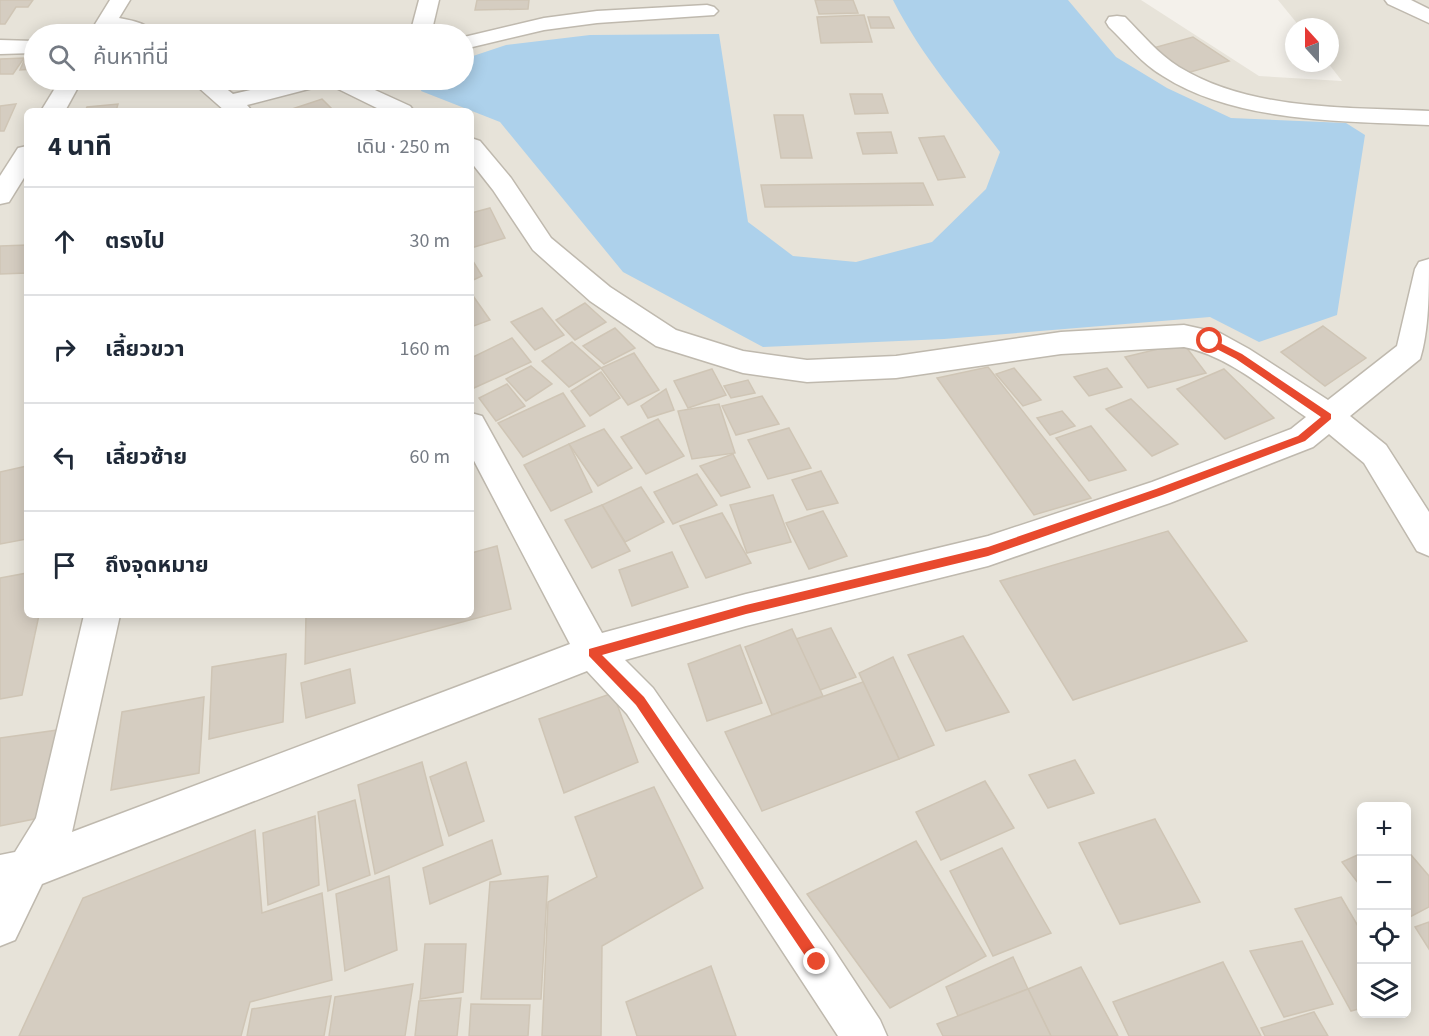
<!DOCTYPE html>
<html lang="th">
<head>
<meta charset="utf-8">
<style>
  body { margin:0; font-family:"Source Sans 3","Noto Sans Thai",sans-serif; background:#f6f6f7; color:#1f2937 }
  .controls { position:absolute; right:18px; bottom:18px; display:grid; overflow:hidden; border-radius:9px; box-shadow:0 3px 15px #0003 }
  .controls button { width:54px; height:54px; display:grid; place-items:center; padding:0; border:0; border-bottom:2px solid #e0e1e3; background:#fff; color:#1f2937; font:30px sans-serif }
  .compass { position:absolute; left:1285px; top:18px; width:54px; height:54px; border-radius:50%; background:#fff; box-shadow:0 3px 15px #0003; rotate:339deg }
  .stop { position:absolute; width:18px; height:18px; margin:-14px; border:4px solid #e84a2e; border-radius:50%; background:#fff }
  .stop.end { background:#e84a2e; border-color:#fff; box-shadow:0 2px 6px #0008 }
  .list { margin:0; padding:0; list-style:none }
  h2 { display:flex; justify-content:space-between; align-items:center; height:78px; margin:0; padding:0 24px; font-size:26px }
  h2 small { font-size:20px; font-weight:400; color:#747a83 }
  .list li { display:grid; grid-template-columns:39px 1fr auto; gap:18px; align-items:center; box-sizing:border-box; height:108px; padding:0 24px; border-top:2px solid #e0e1e3 }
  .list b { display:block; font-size:22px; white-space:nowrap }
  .list em { font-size:20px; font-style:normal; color:#747a83 }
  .icon { flex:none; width:33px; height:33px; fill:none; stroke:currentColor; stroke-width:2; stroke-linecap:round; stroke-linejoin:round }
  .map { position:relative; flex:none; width:1429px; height:1036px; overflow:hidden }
  .search { position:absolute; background:#fff; box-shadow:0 3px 15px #0003; left:24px; top:24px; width:450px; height:66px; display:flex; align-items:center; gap:15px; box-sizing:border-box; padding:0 21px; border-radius:33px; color:#747a83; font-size:22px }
  .panel { position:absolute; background:#fff; box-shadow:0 3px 15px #0003; left:24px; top:108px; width:450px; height:510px; border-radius:9px }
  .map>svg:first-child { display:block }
  .residential { fill:#e7e3d9; fill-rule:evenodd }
  .water { fill:#add1eb }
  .building { fill:#d5cdc1; stroke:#cfc5b5; stroke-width:1.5 }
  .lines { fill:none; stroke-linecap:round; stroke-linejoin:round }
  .minor-casing { stroke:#bfb9ae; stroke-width:3 }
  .minor { fill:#fff; fill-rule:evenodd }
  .route { fill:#e84a2e }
</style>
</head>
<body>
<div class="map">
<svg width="1429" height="1036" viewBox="0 0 1429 1036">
  <rect width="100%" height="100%" fill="#f4f1eb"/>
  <!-- residential -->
  <path class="residential" d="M0,0h1141l118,76 83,5 -14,-18 2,-36h-30l-22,-27h151v1036h-1429zM34,34h430v46h-430zM27,111h444v504h-444zM1362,806h44v208h-44z"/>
  <!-- water -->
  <path class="water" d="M893,0h175l48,57 51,31 64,30 115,5 19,12 -28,180 -78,27 -49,-25 -266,22 -181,8 -140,-75 -123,-150 -79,-31 3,-11h40v-21l42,-14 84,-10 129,-1 29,188 45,34 63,6 76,-20 54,-53 14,-37c-37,-49 -79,-96 -107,-152z"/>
  <!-- building -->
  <g class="building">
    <polygon points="0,0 33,0 28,7 16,7 5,24 0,24"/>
    <polygon points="477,0 529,0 528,9 475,10"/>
    <polygon points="815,0 853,0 858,13 819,14"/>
    <polygon points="864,15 872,42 821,43 817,17"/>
    <polygon points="868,17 889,17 894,28 871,28"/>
    <polygon points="1193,37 1229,61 1187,73 1153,48"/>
    <polygon points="26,56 34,56 34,69 20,70"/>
    <polygon points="24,58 13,74 0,74 0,59"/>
    <polygon points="850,94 882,94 888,113 855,114"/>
    <polygon points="322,99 334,111 286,111"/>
    <polygon points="16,104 4,131 0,131 0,106"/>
    <polygon points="118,104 116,111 85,111 87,107"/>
    <polygon points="774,115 803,115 812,158 781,158"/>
    <polygon points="891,132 897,153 863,154 857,133"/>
    <polygon points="944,136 965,177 938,180 919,138"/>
    <polygon points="923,183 933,205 765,207 761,185"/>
    <polygon points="490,208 505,238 471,248 471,213"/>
    <polygon points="27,245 27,273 0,274 0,246"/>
    <polygon points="471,258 482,276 471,281"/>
    <polygon points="471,293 490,320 471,327"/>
    <polygon points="585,303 606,322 575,340 556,320"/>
    <polygon points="542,308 564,335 535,350 511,322"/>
    <polygon points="1323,326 1366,358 1325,386 1281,352"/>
    <polygon points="615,328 635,348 604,364 583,346"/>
    <polygon points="512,338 531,362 474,388 471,383 471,358"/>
    <polygon points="572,342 601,368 569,387 542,361"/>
    <polygon points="1183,343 1206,373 1148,388 1125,357"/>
    <polygon points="634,353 659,390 628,405 601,368"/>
    <polygon points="531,366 552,384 526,401 506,379"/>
    <polygon points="988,367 1091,498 1034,515 937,378"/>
    <polygon points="1014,368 1041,400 1023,406 996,374"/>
    <polygon points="1107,368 1122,387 1089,396 1074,377"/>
    <polygon points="712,369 726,395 688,408 674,381"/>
    <polygon points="1224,369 1274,418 1225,439 1177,389"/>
    <polygon points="601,372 620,398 590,416 571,391"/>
    <polygon points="748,380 755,393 731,398 724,386"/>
    <polygon points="507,384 525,406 496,421 479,398"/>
    <polygon points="666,389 674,410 648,418 641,406"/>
    <polygon points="563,393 585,426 523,457 498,423"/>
    <polygon points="762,396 779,424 736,435 722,406"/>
    <polygon points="1131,399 1178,444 1152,456 1106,409"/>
    <polygon points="719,404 735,453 692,459 678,411"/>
    <polygon points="1062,411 1075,426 1050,435 1037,418"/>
    <polygon points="658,419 684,456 646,474 621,437"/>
    <polygon points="1091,426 1126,470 1089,481 1056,438"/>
    <polygon points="789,428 811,468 768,479 748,440"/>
    <polygon points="604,429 632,468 598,486 569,444"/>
    <polygon points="569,444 592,492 551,511 524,465"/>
    <polygon points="733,454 750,487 721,496 700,466"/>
    <polygon points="27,466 27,539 0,544 0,472"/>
    <polygon points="821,471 838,503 807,510 792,480"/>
    <polygon points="697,474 717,505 673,524 654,492"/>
    <polygon points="641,487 664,522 625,542 602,505"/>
    <polygon points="773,495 791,542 747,553 730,505"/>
    <polygon points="602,505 630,551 592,568 565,520"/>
    <polygon points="823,511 847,556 809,569 786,523"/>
    <polygon points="722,513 751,563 706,578 680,526"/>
    <polygon points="1168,531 1247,641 1073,700 1000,581"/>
    <polygon points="497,546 511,609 305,664 306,615 471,615 471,553"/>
    <polygon points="672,552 688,587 632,606 619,570"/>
    <polygon points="27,573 27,615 39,615 22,695 0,699 0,578"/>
    <polygon points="831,628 856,677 820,690 796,639"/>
    <polygon points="792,629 823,696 772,715 745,647"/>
    <polygon points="963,636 1009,712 946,731 908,655"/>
    <polygon points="740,645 762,703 707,721 688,664"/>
    <polygon points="286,654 283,722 209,739 212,667"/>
    <polygon points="893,657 934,745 899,759 859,673"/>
    <polygon points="350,669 355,703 306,718 301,683"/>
    <polygon points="863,682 899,759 762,811 725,732"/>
    <polygon points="613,693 638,762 564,793 539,719"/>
    <polygon points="204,697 199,773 111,790 122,712"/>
    <polygon points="58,730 39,818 0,826 0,738"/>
    <polygon points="1075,760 1094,793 1048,808 1029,775"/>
    <polygon points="422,762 443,845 375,874 358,785"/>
    <polygon points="466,762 484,821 449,836 430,777"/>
    <polygon points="985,781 1014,828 941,860 916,812"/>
    <polygon points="654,787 703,888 602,946 601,1036 542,1036 548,902 597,877 575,817"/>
    <polygon points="355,800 370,875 328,891 318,812"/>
    <polygon points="315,816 319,885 268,905 263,833"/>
    <polygon points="1155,819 1200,902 1120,924 1079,843"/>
    <polygon points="255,830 262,913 322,893 332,980 250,1002 241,1036 19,1036 83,898"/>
    <polygon points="492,840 501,874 430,904 423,868"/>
    <polygon points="916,841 986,956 890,1008 807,894"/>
    <polygon points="1002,848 1051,933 993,956 950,871"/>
    <polygon points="1406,849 1429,876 1429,907 1406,919"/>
    <polygon points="1362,853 1362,888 1342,862"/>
    <polygon points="389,876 397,950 345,971 336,894"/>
    <polygon points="548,876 541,999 481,999 490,882"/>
    <polygon points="1341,897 1362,933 1362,1008 1351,1011 1295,909"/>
    <polygon points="1429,922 1429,949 1415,927"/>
    <polygon points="1302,941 1333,1004 1284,1017 1250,951"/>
    <polygon points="425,944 466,944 463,992 420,999"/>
    <polygon points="1013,957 1028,989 958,1016 946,987"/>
    <polygon points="1223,962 1261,1036 1129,1036 1113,1002"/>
    <polygon points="711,966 736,1036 637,1036 626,1002"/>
    <polygon points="1081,967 1118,1036 1051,1036 1028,989"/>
    <polygon points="413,984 405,1036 329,1036 335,997"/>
    <polygon points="1028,989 1051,1036 943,1036 937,1024"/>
    <polygon points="331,996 324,1036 247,1036 252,1009"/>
    <polygon points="461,998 457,1036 415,1036 419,1001"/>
    <polygon points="471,1004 530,1005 528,1036 469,1036"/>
    <polygon points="1314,1012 1328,1036 1265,1036 1261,1028"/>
  </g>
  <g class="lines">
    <defs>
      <g id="minor">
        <path d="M110,0h20l-11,18c13,3 28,4 34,16h-24l-17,-4 -3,4h-20z"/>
        <polygon points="419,0 439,0 431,34 410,34"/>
        <polygon points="1385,0 1411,0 1429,9 1429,23 1388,4"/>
        <polygon points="707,5 714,7 718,11 714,15 597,23 544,30 464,49 464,37 544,18 597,11"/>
        <path d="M1117,16l8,1c17,17 33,37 54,50 72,44 168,40 250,44v14c-85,-4 -193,-2 -266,-49 -21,-12 -37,-33 -54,-49l-3,-5 3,-5z"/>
        <polygon points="0,40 34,41 34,53 0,54"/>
        <polygon points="60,80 82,80 65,111 41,111"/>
        <polygon points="190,80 215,80 233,94 293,80 353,80 410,106 414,111 383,111 328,84 247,105 252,111 225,111"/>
        <path d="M471,138l9,3 31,37 40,60 59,49 66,43 67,21 64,9 89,-4 165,-24 123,-7 36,8 29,16 79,51 69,-54 18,-77 4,-7 10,-3c0,32 0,72 -9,100l-70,57 36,29 43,67v44l-12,-5 -53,-88 -35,-29 -16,13 -143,56 -182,63 -242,60 -121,34 28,28 179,259 48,73 7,16h-49l-211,-322 -40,-43 -545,213 -27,56 -15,6v-91l15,-3 21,-34 48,-203h36l-48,217 498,-188 -99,-189v-42l11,3 120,217 144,-39 242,-58 164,-54 139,-53 15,-12c-37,-25 -77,-61 -122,-70l-123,7 -165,24 -89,4 -64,-9 -87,-27 -66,-45 -57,-51 -40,-60 -22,-28z"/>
        <polygon points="27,146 27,173 9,202 0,204 0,176 18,148"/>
      </g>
    </defs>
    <!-- minor casing -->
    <use href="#minor" class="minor-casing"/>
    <!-- minor -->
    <use href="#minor" class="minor"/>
  </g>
  <!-- route -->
  <polygon class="route" points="1210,338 1242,354 1331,414 1331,419 1305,441 1162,495 988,556 746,614 602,655 644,697 821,957 823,962 821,966 817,968 812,966 636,705 589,656 589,649 746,605 988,547 1156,489 1298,436 1321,417 1236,359 1207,344 1207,339"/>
</svg>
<div class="controls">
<button>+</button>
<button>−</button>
<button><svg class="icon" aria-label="locate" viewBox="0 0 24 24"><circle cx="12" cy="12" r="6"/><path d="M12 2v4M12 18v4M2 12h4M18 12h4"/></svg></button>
<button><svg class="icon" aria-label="layers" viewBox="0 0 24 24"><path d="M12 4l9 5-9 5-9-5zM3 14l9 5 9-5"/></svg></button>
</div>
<svg class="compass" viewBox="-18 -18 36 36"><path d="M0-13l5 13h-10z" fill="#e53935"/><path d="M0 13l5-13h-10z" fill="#747a83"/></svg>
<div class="stop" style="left:1210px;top:341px"></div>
<div class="stop end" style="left:817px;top:962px"></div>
<div class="search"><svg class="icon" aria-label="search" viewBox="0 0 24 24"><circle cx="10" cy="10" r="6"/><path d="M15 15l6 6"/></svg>ค้นหาที่นี่</div>
<section class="panel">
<h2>4 นาที<small>เดิน · 250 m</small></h2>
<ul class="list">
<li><svg class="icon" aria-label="ahead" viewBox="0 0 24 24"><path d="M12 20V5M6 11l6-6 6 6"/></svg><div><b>ตรงไป</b></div><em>30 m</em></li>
<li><svg class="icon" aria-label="right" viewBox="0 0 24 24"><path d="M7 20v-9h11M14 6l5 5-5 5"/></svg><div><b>เลี้ยวขวา</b></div><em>160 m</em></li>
<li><svg class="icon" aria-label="left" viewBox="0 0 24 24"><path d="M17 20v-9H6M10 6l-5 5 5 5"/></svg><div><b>เลี้ยวซ้าย</b></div><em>60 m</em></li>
<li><svg class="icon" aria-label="arrive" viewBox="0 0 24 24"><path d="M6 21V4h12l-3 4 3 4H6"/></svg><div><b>ถึงจุดหมาย</b></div></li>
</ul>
</section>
</div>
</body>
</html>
